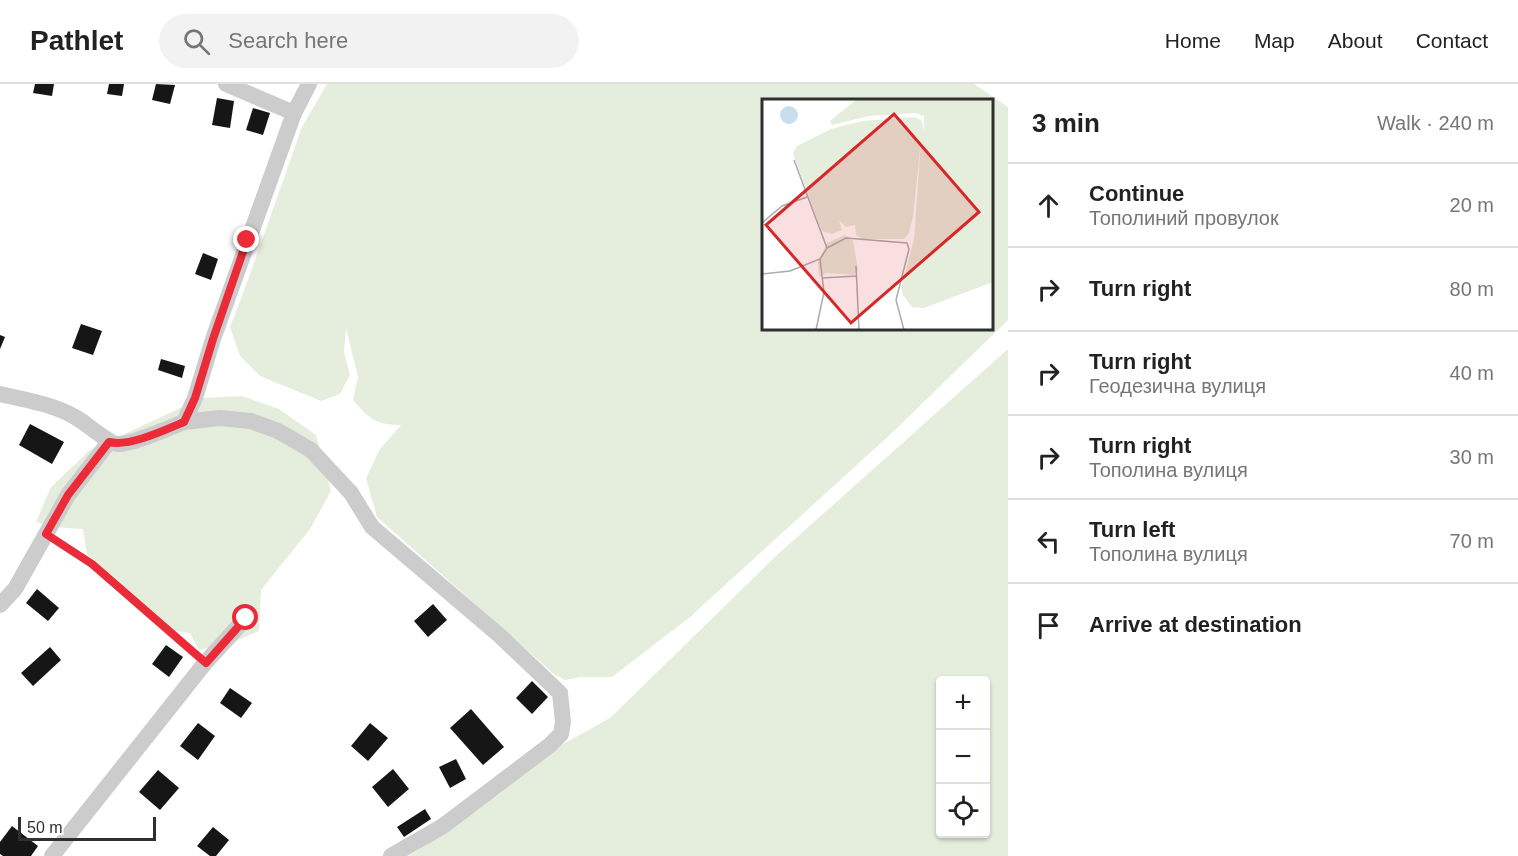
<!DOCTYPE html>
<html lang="en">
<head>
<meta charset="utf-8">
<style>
  body { margin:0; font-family:Arial,sans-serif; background:#f2f2f2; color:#222 }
  .controls { position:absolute; right:18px; bottom:18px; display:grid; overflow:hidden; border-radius:6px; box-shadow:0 2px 4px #0004 }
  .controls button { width:54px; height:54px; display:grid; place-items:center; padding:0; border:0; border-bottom:2px solid #e0e0e0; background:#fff; color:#222; font:30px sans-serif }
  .scale { position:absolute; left:18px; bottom:15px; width:138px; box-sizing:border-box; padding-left:6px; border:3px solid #2f2f2f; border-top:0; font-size:16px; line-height:21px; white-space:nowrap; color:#2f2f2f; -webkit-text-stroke:4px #fff; paint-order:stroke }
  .stop { position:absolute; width:18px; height:18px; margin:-14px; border:4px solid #eb2b38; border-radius:50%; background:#fff }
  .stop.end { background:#eb2b38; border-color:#fff; box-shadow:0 2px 6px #0008 }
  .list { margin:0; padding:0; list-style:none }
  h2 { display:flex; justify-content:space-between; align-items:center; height:78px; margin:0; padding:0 24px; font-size:26px }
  h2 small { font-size:20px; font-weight:400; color:#767676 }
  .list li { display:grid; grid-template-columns:39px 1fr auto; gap:18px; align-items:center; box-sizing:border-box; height:84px; padding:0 24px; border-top:2px solid #e0e0e0 }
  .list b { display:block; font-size:22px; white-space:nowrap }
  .list p { margin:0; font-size:20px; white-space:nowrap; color:#767676 }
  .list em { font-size:20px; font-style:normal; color:#767676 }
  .icon { flex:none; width:33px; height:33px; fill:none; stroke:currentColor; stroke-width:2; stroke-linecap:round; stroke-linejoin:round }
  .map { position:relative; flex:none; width:1008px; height:772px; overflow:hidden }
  header { display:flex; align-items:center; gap:36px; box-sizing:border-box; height:84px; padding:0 30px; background:#fff; border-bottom:2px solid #e0e0e0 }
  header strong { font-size:28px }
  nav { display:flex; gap:33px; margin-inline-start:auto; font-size:21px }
  .search { width:420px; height:54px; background:#f2f2f2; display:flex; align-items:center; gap:15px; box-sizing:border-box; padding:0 21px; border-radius:33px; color:#767676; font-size:22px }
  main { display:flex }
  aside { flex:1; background:#fff }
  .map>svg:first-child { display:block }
  .green { fill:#e5eddc; fill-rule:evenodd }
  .building { fill:#161616 }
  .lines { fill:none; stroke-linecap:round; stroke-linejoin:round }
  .lane { stroke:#ccc; stroke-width:8 }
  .street { stroke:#ccc; stroke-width:16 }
  .route { stroke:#eb2b38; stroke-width:8 }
  .inset-road { fill:none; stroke:#acacac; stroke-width:1.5 }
  .view { fill:#d62828; fill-opacity:0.15; stroke:#d62828; stroke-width:3 }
  .inset-edge { fill:none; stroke:#2f2f2f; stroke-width:3 }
</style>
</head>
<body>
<header>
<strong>Pathlet</strong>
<div class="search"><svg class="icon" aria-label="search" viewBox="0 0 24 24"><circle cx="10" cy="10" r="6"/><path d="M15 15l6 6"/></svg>Search here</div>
<nav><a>Home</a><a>Map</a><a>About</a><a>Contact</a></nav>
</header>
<main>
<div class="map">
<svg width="1008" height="772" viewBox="0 0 1008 772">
  <rect width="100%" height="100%" fill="#fff"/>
  <!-- green -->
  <g class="green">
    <path d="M327,0h647l34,23v213l-114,111 -204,186 -78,60h-31l-16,3 -11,-6 -177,-157 -11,-39 14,-29 21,-24c-25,0 -32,-6 -48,-25l5,-23 -12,-49 -2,24 6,23 -10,19 -19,7 -61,-25 -20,-20 -10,-29 18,-47 54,-153zM764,16h228v228h-228z"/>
    <path d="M1008,265v507h-599l51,-34 96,-74 54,-30 168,-164zM940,596h46v154h-46z"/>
    <polygon points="242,312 279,325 316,351 331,407 310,445 261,506 259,547 236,557 199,566 190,549 174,547 87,471 83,445 54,443 36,438 51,403 90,366 202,314"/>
  </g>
  <!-- building -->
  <g class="building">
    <polygon points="35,0 54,0 52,12 33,9"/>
    <polygon points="109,0 124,0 122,12 107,10"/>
    <polygon points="156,0 175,1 170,20 152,16"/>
    <polygon points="217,14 234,17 230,44 212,41"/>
    <polygon points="253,24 270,29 263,51 246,46"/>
    <polygon points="203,169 218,175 211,196 195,190"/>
    <polygon points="81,240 102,247 93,271 72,264"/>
    <polygon points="0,251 5,253 0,265"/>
    <polygon points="161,275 185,282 182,294 158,286"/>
    <polygon points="30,340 64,358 52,380 19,361"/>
    <polygon points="37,505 59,524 48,537 26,519"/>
    <polygon points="433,520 447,536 428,553 414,537"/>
    <polygon points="166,561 183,573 169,593 152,580"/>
    <polygon points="50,563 61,576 33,602 21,589"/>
    <polygon points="532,597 548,613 532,630 516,614"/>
    <polygon points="230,604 252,619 241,634 220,619"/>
    <polygon points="471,625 504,663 483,681 450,644"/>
    <polygon points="198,639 215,652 198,676 180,662"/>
    <polygon points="370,639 388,654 368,677 351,662"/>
    <polygon points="456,675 466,695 450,704 439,683"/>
    <polygon points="393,685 409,705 388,723 372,703"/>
    <polygon points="158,686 179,704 160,726 139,708"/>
    <polygon points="425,725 431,735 404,753 397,743"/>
    <polygon points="12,742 38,762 31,772 3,772 0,770 0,758"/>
    <polygon points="213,743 229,756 216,772 210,772 197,762"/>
  </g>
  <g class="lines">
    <!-- lane -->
    <polyline class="lane" points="46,450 92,480 205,579"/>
    <!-- street -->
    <g class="street">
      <polyline points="226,0 294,29"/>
      <path d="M0,310c26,6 52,10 75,23 10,5 34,27 43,27 15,0 51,-16 66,-22l11,-24 18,-59 81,-226 15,-29"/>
      <polyline points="184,338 220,334 251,337 278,347 311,366 351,409 372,443 499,551 560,609 563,638 561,650 550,661 443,742 391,772"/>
      <polyline points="0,521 15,505 68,411 109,358"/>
      <polyline points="52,772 205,579 246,534"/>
    </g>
  </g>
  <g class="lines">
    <!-- route -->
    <path class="route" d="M246,534l-40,45 -114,-99 -46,-30 22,-39 41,-53c20,5 56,-12 75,-20l11,-24 18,-59 34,-99"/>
  </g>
  <!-- overview -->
  <g transform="translate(762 15)">
    <rect width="231" height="231" fill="#fff"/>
    <path d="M95,0h136v183l-69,26 -12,-1 -9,-12 -2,-7 13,-49 7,-99 -8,77 -4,16 -5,6h-42l-6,-4 -1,-10 -9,2 -7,-7 3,10 -10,4 -10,-3 -29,-77 4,-8 34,-17 31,-8 53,-4 7,4 2,10v-15l-9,-3 -46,3 -37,9 -2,-4zM83,136l8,6 5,29 -4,5 -28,-2 -7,4 -1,-15 9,-19z" fill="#e5eddc"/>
    <path d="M18 16a9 9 0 1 1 18 0a9 9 0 1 1-18 0Z" fill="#c8deed"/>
    <path class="inset-road" d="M0,124l20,-17 25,-9M65,149l19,-10 61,5 2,6 -13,51 8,30M94,167l3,64M0,175l28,-3 30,-12 7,-11 -33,-88M60,179l34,-2M54,231l8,-38 -4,-33"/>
    <path class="view" d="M132,15l85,98 -128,111 -85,-98z"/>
    <rect width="231" height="231" class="inset-edge"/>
  </g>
</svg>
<div class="controls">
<button>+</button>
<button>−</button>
<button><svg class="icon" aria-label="locate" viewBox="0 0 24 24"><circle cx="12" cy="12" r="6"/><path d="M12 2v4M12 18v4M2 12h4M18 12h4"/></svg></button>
</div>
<div class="scale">50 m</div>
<div class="stop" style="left:246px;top:534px"></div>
<div class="stop end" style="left:247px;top:156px"></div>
</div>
<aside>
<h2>3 min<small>Walk · 240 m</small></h2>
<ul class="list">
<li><svg class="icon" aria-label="ahead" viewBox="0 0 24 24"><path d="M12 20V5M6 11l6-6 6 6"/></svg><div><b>Continue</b><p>Тополиний провулок</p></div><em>20 m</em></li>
<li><svg class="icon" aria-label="right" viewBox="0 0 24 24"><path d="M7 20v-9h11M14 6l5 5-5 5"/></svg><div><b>Turn right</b></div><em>80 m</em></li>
<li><svg class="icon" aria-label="right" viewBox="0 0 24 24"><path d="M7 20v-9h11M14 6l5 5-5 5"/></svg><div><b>Turn right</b><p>Геодезична вулиця</p></div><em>40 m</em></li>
<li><svg class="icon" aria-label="right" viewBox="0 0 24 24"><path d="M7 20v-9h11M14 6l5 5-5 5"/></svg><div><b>Turn right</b><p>Тополина вулиця</p></div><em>30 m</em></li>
<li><svg class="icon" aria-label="left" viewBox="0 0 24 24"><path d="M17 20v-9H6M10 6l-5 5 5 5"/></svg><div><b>Turn left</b><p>Тополина вулиця</p></div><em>70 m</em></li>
<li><svg class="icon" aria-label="arrive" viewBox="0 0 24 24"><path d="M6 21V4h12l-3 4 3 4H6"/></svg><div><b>Arrive at destination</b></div></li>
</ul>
</aside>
</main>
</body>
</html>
